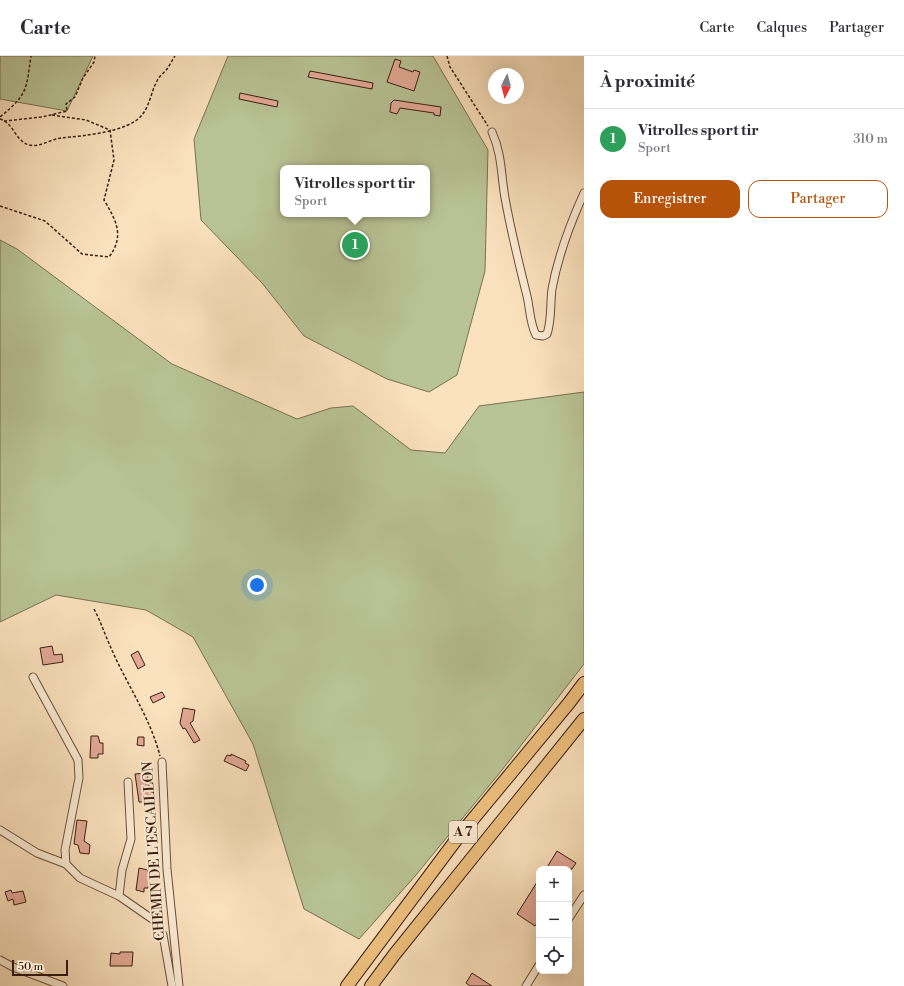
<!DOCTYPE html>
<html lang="fr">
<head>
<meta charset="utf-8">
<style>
  body { margin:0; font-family:"Libre Bodoni",serif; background:#f7f7f7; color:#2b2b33 }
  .controls { position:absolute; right:12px; bottom:12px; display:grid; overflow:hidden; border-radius:8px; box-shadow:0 4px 16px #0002 }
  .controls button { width:36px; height:36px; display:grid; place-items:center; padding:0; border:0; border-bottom:1px solid #e1e1e2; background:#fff; color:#2b2b33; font:20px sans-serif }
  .compass { position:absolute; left:488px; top:12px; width:36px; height:36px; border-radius:50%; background:#fff; box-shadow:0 4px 16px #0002; rotate:186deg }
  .scale { position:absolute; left:12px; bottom:10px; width:56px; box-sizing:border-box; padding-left:4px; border:2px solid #3b1e0e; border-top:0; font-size:11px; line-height:14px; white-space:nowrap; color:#3b1e0e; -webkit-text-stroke:3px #fcecd5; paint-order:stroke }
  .you { position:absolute; left:257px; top:529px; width:14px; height:14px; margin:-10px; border:3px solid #fff; border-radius:50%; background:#1a73e8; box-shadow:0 0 0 6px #1a73e833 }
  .badge { display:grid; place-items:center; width:26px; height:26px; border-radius:50%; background:#b45309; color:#fff; font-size:13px; font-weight:700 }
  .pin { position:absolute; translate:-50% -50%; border:2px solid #fff; box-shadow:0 1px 4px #0006 }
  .popup { position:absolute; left:280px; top:109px; width:150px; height:52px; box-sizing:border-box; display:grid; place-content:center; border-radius:8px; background:#fff; filter:drop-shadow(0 1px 3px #0005); font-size:13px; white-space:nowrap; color:#7c7c81 }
  .popup b { font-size:15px; color:#2b2b33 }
  .popup::after { content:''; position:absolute; left:50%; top:100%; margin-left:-8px; border:8px solid transparent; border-top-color:#fff }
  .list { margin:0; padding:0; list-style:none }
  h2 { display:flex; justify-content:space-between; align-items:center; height:52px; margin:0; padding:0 16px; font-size:17px }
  h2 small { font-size:13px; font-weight:400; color:#7c7c81 }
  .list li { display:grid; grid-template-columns:26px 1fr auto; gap:12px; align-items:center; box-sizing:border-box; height:60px; padding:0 16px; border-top:1px solid #e1e1e2 }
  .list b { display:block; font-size:15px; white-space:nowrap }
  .list p { margin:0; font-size:13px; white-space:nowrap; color:#7c7c81 }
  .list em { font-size:13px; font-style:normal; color:#7c7c81 }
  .actions { display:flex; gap:8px; padding:12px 16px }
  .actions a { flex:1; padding:9px 0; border:1px solid #b45309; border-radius:12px; text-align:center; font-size:14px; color:#b45309 }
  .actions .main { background:#b45309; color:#fff }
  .icon { flex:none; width:22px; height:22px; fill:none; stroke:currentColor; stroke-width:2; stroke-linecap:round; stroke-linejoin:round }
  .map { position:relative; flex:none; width:584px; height:930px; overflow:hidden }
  header { display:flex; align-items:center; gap:24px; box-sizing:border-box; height:56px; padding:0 20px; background:#fff; border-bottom:1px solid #e1e1e2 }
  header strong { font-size:19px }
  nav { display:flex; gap:22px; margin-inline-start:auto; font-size:14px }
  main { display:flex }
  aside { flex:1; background:#fff }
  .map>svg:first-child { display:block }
  .green { fill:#b9c496; stroke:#7a7152; fill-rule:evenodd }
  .building { fill:#e4aa97; stroke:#3b1e0e }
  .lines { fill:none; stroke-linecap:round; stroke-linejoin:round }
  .minor-casing { stroke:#6b4f3a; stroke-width:9 }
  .motorway-casing { stroke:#3b1e0e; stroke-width:14 }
  .path { stroke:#3b1e0e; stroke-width:1.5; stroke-dasharray:3 2; stroke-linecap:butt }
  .minor { stroke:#fcecd5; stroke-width:7 }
  .motorway { stroke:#eec17f; stroke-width:12 }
  .labels { text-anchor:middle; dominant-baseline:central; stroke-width:4; stroke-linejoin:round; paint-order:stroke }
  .shield { fill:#fcecd5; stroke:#755c4a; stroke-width:1 }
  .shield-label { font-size:13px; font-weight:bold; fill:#3b1e0e }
  .street-label { font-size:14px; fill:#3b1e0e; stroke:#fcecd5 }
</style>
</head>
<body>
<header>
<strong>Carte</strong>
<nav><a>Carte</a><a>Calques</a><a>Partager</a></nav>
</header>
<main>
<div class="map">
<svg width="584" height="930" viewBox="0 0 584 930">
  <rect width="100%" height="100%" fill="#fbe2be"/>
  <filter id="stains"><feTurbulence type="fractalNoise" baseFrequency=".005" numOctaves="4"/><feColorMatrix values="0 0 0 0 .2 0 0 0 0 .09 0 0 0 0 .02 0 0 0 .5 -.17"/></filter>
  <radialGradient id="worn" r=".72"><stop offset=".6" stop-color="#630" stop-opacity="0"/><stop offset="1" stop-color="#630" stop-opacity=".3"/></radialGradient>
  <!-- green -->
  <g class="green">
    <polygon points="0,0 93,0 67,55 0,43"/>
    <path d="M228,0h205l55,94 -3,121 -28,104 -28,17 -42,-13 -83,-43 -42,-53 -61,-63 -7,-81zM283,112h144v46h-144z"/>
    <polygon points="0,184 17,193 172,308 297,363 331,352 353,350 411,394 445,397 479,350 584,336 584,608 502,714 416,819 359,883 304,853 253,688 193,581 146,554 56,539 0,566"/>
  </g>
  <!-- building -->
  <g class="building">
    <polygon points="395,3 401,5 399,11 413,16 414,14 420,16 414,35 387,26"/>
    <polygon points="310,15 373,27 372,33 308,21"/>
    <polygon points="240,37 278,45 277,51 239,43"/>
    <polygon points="394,44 441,51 440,60 434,59 434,57 400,52 397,58 390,56 391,47"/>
    <polygon points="52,590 54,599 62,598 63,606 43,609 40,592"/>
    <polygon points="138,595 145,609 138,613 131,599"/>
    <polygon points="162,636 165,641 153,647 150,641"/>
    <polygon points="183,652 195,654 193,665 190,667 200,684 194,687 185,672 183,673 180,667"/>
    <polygon points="91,680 98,680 100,687 103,687 103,698 98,698 98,702 90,702"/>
    <polygon points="138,681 144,681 144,690 137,689"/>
    <polygon points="231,698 246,705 245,707 249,709 246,715 224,705 227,699 231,700"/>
    <polygon points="147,717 151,741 146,742 147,746 139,746 135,718"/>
    <polygon points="77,764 87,765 84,785 90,789 89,798 80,797 78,789 74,788"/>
    <polygon points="557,795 576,807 572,813 546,813"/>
    <polygon points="139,812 148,814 148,821 151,821 148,832 144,832 144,836 136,834"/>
    <polygon points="539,823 539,864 535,870 517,858"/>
    <polygon points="11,834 12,837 23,835 26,846 14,849 13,843 8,845 5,836"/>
    <polygon points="120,896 133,896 132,910 110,910 111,897 120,898"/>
    <polygon points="472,917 492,930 470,930 466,927"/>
  </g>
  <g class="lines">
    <defs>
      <g id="minor">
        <path d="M492,76c10,22 9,43 13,66 6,33 14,66 22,98 3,13 3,28 9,39l7,1 4,-2c5,-15 3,-30 5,-45 6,-33 18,-65 32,-96"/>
        <polyline points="33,621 78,704 79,722 65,794 66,808"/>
        <polyline points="162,706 167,813 179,930"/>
        <polyline points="0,774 37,797 66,808 80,822 119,840 155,865 163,879 172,930"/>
        <polyline points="119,840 122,814 131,783 128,726"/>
        <polyline points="569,862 584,839"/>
        <polyline points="0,904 13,911 63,930"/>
        <polyline points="526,930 539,909"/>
      </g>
      <g id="motorway">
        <polyline points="347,930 459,780 569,647 584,627"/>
        <polyline points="371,930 394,899 584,663"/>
      </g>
    </defs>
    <!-- minor casing -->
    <use href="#minor" class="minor-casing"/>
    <!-- motorway casing -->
    <use href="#motorway" class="motorway-casing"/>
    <!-- path -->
    <g class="path">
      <polyline points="447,0 450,11 488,70"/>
      <path d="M0,61c28,-23 26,-27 31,-61"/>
      <path d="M0,63c14,4 15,22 29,26 10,3 22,-6 32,-7 21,-2 68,-6 81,-23 8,-10 9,-23 15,-34 2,-5 7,-8 10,-12 3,-4 5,-9 8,-13"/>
      <polyline points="4,65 42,61 67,55 66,48 75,41 83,22 94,6 95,0"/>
      <path d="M0,150l45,15 37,33 27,3c16,-21 7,-37 -5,-57l10,-40 -4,-30 -24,-10 -34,-5"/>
      <path d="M94,553c7,13 11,26 17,39 16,37 39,69 49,108"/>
    </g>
    <!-- minor -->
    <use href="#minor" class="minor"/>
    <!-- motorway -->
    <use href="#motorway" class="motorway"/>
  </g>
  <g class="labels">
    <!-- shield labels -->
    <rect class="shield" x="449" y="765" width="28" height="22" rx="3"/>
    <g class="shield-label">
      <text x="463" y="776">A 7</text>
    </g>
    <!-- street labels -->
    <g class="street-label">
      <text transform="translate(154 795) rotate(-94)">CHEMIN DE L'ESCAILLON</text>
    </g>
  </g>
  <rect width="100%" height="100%" filter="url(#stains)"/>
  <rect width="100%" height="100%" fill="url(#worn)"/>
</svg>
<div class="controls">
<button>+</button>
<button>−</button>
<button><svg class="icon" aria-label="locate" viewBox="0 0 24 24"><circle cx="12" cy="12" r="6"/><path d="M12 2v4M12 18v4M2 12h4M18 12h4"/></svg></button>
</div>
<svg class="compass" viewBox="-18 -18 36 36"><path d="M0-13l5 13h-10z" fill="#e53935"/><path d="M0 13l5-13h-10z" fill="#7c7c81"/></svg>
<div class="scale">50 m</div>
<div class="you"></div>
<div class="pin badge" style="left:355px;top:189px;background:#2e9e5b">1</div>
<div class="popup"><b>Vitrolles sport tir</b>Sport</div>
</div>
<aside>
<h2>À proximité<small></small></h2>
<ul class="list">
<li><span class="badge" style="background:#2e9e5b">1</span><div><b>Vitrolles sport tir</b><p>Sport</p></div><em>310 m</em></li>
</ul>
<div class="actions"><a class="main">Enregistrer</a><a>Partager</a></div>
</aside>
</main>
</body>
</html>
